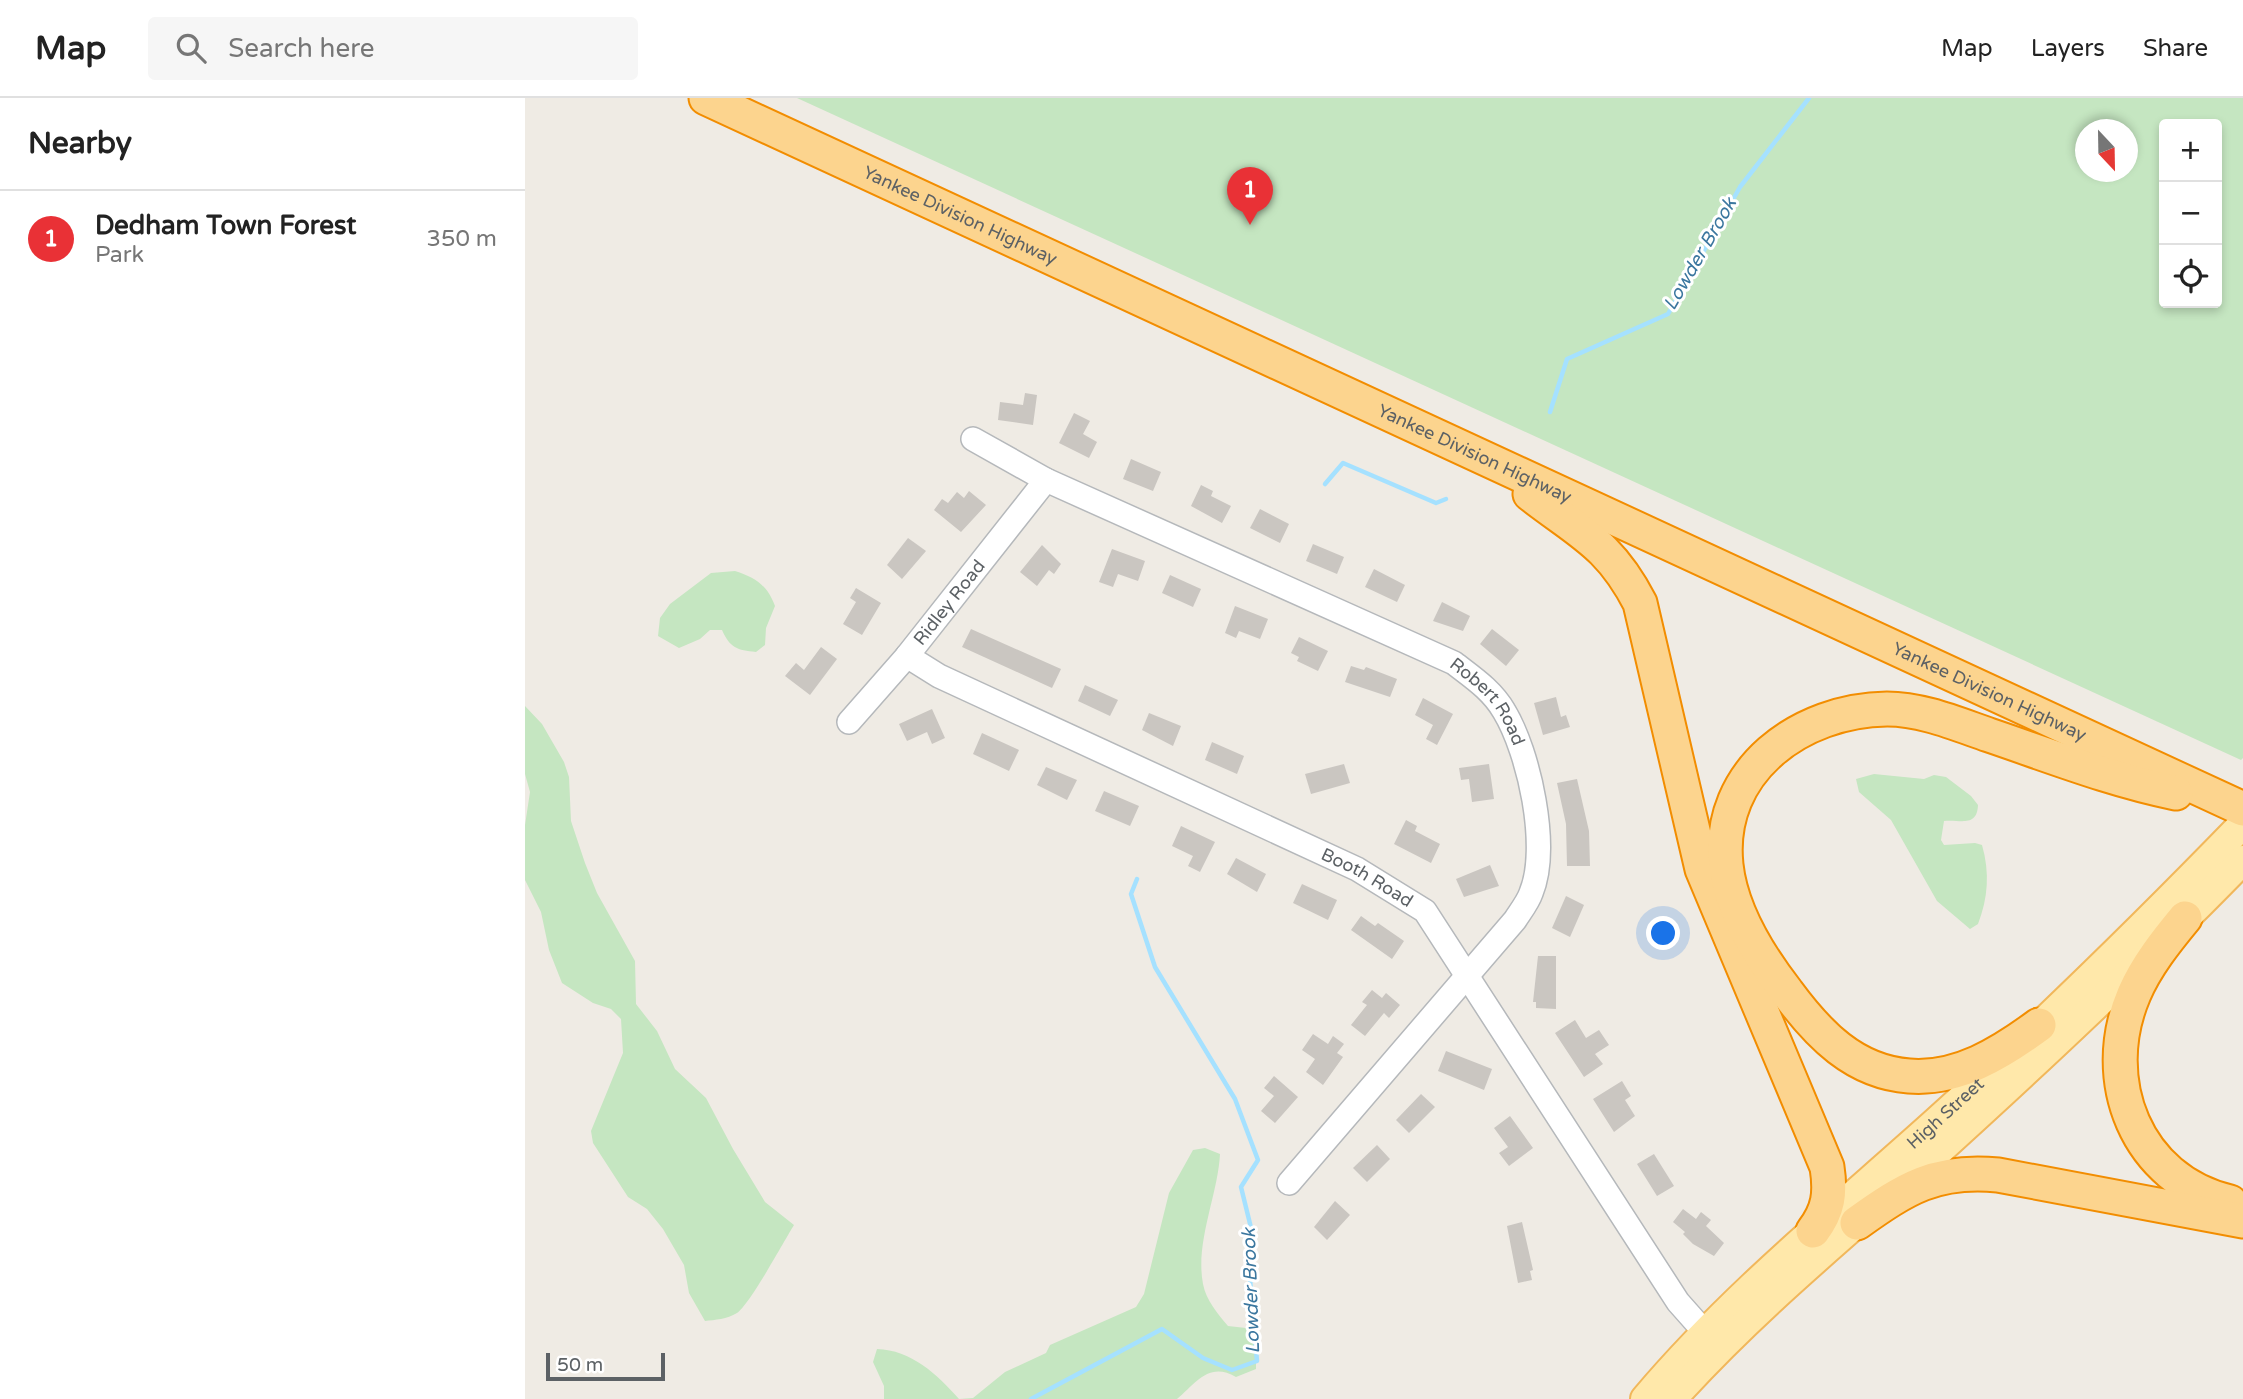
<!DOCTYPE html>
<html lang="en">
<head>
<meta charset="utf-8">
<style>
  body { margin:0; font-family:"Varela Round",sans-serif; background:#f6f6f6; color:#222 }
  .controls { position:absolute; right:21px; top:21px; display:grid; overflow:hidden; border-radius:7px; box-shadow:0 4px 10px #0003 }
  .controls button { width:63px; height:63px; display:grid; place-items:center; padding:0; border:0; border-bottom:2px solid #e0e0e0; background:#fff; color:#222; font:35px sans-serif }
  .compass { position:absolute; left:1550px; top:21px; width:63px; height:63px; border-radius:50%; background:#fff; box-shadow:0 4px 10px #0003; rotate:158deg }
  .scale { position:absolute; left:21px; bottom:18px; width:119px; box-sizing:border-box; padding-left:7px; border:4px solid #5c6165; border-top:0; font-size:19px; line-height:24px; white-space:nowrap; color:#5c6165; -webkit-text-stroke:5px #fff; paint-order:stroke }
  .you { position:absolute; left:1139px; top:836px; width:24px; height:24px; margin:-18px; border:5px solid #fff; border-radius:50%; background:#1a73e8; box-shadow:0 0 0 10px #1a73e833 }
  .badge { display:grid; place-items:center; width:46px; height:46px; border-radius:50%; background:#e93136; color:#fff; font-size:23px; font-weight:700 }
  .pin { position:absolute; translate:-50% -58px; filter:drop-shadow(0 2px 4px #0008) }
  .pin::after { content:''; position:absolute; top:37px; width:24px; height:21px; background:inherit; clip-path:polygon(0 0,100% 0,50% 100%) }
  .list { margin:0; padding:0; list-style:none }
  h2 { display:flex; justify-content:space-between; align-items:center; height:91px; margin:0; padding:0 28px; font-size:30px }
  h2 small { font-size:23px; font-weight:400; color:#767676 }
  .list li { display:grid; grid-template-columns:46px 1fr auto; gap:21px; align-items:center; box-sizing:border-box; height:98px; padding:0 28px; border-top:2px solid #e0e0e0 }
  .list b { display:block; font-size:26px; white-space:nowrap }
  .list p { margin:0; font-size:23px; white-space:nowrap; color:#767676 }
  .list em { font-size:23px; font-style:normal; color:#767676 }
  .icon { flex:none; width:38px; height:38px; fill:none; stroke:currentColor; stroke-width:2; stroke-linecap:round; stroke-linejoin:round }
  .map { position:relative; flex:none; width:1718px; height:1301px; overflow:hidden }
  header { display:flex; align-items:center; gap:42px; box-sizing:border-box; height:98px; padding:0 35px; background:#fff; border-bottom:2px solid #e0e0e0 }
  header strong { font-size:33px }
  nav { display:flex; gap:38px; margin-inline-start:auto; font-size:24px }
  .search { width:490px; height:63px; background:#f6f6f6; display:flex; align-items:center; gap:18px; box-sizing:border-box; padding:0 24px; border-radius:7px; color:#767676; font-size:26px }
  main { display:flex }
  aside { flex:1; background:#fff }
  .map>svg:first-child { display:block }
  .green { fill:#c5e6c1; fill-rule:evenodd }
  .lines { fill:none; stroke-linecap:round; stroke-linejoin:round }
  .stream { stroke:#a5e1ff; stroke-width:4.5 }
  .building { fill:#cac6c1 }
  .minor-casing { stroke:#b5b8bb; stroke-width:26 }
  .major-casing { stroke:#f1b75b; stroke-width:32 }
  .highway-casing { stroke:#f28d01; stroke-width:37 }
  .minor { stroke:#fff; stroke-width:23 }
  .major { stroke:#ffe8aa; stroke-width:28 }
  .highway { stroke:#fcd48e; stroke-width:33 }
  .labels { text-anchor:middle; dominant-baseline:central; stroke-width:6; stroke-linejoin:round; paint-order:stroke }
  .street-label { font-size:18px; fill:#5c6165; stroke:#fff }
  .water-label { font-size:19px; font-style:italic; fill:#3b779f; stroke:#fff }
</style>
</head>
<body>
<header>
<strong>Map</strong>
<div class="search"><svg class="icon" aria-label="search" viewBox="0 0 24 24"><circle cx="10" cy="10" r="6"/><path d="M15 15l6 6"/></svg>Search here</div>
<nav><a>Map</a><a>Layers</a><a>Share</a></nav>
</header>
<main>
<aside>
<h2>Nearby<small></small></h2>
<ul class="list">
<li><span class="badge">1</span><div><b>Dedham Town Forest</b><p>Park</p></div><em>350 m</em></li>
</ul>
</aside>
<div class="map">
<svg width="1718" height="1301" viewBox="0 0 1718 1301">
  <rect width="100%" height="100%" fill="#efebe4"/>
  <!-- green -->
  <g class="green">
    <path d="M272,0h1446v660l-2,2zM1639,26h53v179h-53zM1560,32h42v42h-42z"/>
    <path d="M210,473c21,7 32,14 40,35l-9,22 -1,17 -9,7c-19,-2 -26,-4 -34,-22h-12l-10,9 -21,9 -21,-12 2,-18 10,-14 41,-31z"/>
    <path d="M0,608l17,18 22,38 5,15 2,44 14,42 12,30 38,68 1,43 21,27 18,38 31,29 27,51 32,53 29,23c-10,16 -44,79 -57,88 -10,6 -22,7 -32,8l-16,-28 -5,-28 -21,-36 -16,-20 -19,-12 -35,-54 -2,-12 32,-78 -2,-34 -10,-10 -18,-6 -31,-20 -13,-33 -8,-38 -16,-32v-55l5,-33 -5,-18z"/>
    <path d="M1349,676l50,5 10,-4 12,2 25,19 7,9c-1,23 -18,14 -34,16l-3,19 3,5 31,-2 7,2c8,28 6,53 -4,79l-8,5 -33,-28 -46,-81 -32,-28 -3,-13z"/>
    <path d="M680,1050l15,6c-2,41 -25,88 -17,130 3,16 15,30 25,42l18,2 10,15v26l-20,8c-27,-16 -40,6 -59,22h-293v-13l-11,-24 4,-13c34,1 60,25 82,50l14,-1 32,-26 41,-19 4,-8 86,-38 8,-13 25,-101 24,-43z"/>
  </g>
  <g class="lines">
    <!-- stream -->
    <g class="stream">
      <polyline points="1025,314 1042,261 1143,216 1215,89 1284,0"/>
      <polyline points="800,386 818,365 911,405 921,401"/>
      <polyline points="506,1301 637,1231 678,1260 707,1272 732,1263 725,1181 729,1142 716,1089 733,1062 710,1001 630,869 606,796 612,781"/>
    </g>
  </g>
  <!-- building -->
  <g class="building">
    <polygon points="500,295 512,297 508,327 473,322 475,304 498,307"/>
    <polygon points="549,315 565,323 558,336 572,344 564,360 534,345"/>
    <polygon points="606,361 636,374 628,393 598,381"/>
    <polygon points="676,387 688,393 686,398 706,408 697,425 666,408"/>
    <polygon points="444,393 461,407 436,434 409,412 417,401 423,405 432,394 439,400"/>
    <polygon points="735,411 764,426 755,445 725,430"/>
    <polygon points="383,440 401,453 377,481 362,467"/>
    <polygon points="788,446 819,459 812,476 781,463"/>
    <polygon points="517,447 536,466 529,476 524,472 512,488 495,474"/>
    <polygon points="587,451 620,463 613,483 593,476 588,489 574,484"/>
    <polygon points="849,471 880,487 872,504 840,489"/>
    <polygon points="645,477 676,491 668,509 637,495"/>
    <polygon points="331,490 356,505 337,537 318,526 331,504 325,500"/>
    <polygon points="917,504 945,518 938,533 908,523"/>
    <polygon points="710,508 743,521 735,541 714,533 711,540 700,535"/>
    <polygon points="446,531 536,571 527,590 437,549"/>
    <polygon points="967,531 994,552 981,568 955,546"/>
    <polygon points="774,539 803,553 793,573 772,563 774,559 766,555"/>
    <polygon points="296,549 312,561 285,597 260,578 271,565 279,572"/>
    <polygon points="826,568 839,572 841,569 872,581 865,599 820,584"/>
    <polygon points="560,587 593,602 585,618 553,603"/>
    <polygon points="1031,599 1036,619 1041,617 1045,629 1018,637 1009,605"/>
    <polygon points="898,600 928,616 912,647 901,641 908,627 890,617"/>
    <polygon points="407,611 420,640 407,646 402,634 382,643 374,626"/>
    <polygon points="624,615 656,628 648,648 617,632"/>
    <polygon points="457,635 494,652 484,673 448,656"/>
    <polygon points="687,644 719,658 712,676 680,662"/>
    <polygon points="819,666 825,685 786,696 780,676"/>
    <polygon points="964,666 969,701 947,704 944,681 936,682 934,670"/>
    <polygon points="521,669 552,682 542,702 512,687"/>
    <polygon points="1052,681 1064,733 1065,768 1042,768 1041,726 1032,685"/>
    <polygon points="579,693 614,708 605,728 570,713"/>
    <polygon points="881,722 892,728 890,733 915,746 906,765 869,746"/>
    <polygon points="656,728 690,744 675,774 663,768 668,758 647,748"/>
    <polygon points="711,760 741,776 732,794 702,776"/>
    <polygon points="965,767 974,788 939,799 931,781"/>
    <polygon points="777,786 812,802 803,822 768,805"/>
    <polygon points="1041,798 1059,807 1045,839 1027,830"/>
    <polygon points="836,818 850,828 853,825 879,843 867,861 826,832"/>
    <polygon points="1013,858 1031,858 1031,911 1011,910 1011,904 1008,904"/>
    <polygon points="847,892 857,900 861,895 875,907 864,920 859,915 840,938 826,927 842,907 837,904"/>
    <polygon points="1050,922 1061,940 1074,932 1084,947 1070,956 1078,966 1059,979 1030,935"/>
    <polygon points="788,936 803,946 808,938 819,946 812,955 818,959 798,987 781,974 790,961 777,952"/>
    <polygon points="921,953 967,971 959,992 913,973"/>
    <polygon points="749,978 773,999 750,1025 736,1013 749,998 739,990"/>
    <polygon points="1097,983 1106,998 1100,1002 1110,1018 1089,1034 1068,1001"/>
    <polygon points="896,996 910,1009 884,1035 871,1022"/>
    <polygon points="985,1018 1008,1050 984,1068 974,1055 983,1049 969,1030"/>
    <polygon points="852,1047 865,1061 842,1084 828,1070"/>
    <polygon points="1129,1056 1149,1088 1132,1098 1112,1066"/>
    <polygon points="810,1103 825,1117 802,1142 789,1129"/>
    <polygon points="1158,1111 1171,1121 1176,1114 1186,1122 1181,1128 1199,1145 1189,1158 1168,1146 1158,1136 1160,1134 1148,1124"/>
    <polygon points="997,1124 1008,1172 1005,1173 1007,1182 993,1185 982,1128"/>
  </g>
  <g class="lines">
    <defs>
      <g id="minor">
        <path id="s1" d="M448,341l73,41 408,183c18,14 38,27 50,48 25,41 46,136 27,182 -3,9 -11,19 -16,27l-226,263"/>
        <path id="s2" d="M382,558l32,20 418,193 68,42 253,391 39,44"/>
        <path id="s3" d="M324,624l58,-66 139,-176"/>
      </g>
      <g id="major">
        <path id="s4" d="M1120,1301c87,-103 191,-187 291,-277 105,-95 208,-196 307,-298"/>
        <path d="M1147,1301c80,-89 171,-163 260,-242 106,-96 211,-194 311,-297"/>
      </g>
      <g id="highway">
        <path id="s5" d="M181,0l1537,711"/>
        <path d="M1005,396c50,39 79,49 110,109l62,266 125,298c4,26 2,43 -14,64"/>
        <path d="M1660,820c-19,23 -39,48 -51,76 -37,86 2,186 96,208"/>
        <path d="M1514,927c-38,28 -81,55 -130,51 -55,-4 -91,-42 -122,-84 -28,-36 -56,-81 -61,-127 -10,-95 75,-155 161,-156 35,0 70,15 102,26 62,21 123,45 187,58"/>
        <path d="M1332,1125c49,-35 79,-54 141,-48l245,46"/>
      </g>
    </defs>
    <!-- minor casing -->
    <use href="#minor" class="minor-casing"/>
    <!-- major casing -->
    <use href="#major" class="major-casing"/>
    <!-- highway casing -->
    <use href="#highway" class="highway-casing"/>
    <!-- minor -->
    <use href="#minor" class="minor"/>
    <!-- major -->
    <use href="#major" class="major"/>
    <!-- highway -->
    <use href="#highway" class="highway"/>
  </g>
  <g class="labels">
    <!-- street labels -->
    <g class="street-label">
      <text stroke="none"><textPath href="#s5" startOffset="280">Yankee Division Highway</textPath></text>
      <text stroke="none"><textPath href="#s5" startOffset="847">Yankee Division Highway</textPath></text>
      <text stroke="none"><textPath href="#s3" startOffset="156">Ridley Road</textPath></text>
      <text stroke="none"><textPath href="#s5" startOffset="1414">Yankee Division Highway</textPath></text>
      <text stroke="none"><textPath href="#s1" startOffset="583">Robert Road</textPath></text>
      <text stroke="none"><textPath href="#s2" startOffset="511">Booth Road</textPath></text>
      <text stroke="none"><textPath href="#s4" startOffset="415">High Street</textPath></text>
    </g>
    <!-- water labels -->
    <g class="water-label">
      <text transform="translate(1175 156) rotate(-60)">Lowder Brook</text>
      <text transform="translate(726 1193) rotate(-92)">Lowder Brook</text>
    </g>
  </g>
</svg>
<div class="controls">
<button>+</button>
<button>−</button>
<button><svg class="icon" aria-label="locate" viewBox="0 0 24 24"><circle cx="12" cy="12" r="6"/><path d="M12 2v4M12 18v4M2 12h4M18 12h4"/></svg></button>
</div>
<svg class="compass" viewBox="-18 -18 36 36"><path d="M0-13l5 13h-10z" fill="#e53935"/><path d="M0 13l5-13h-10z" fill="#767676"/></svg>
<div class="scale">50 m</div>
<div class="you"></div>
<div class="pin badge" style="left:725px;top:127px">1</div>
</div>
</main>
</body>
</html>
